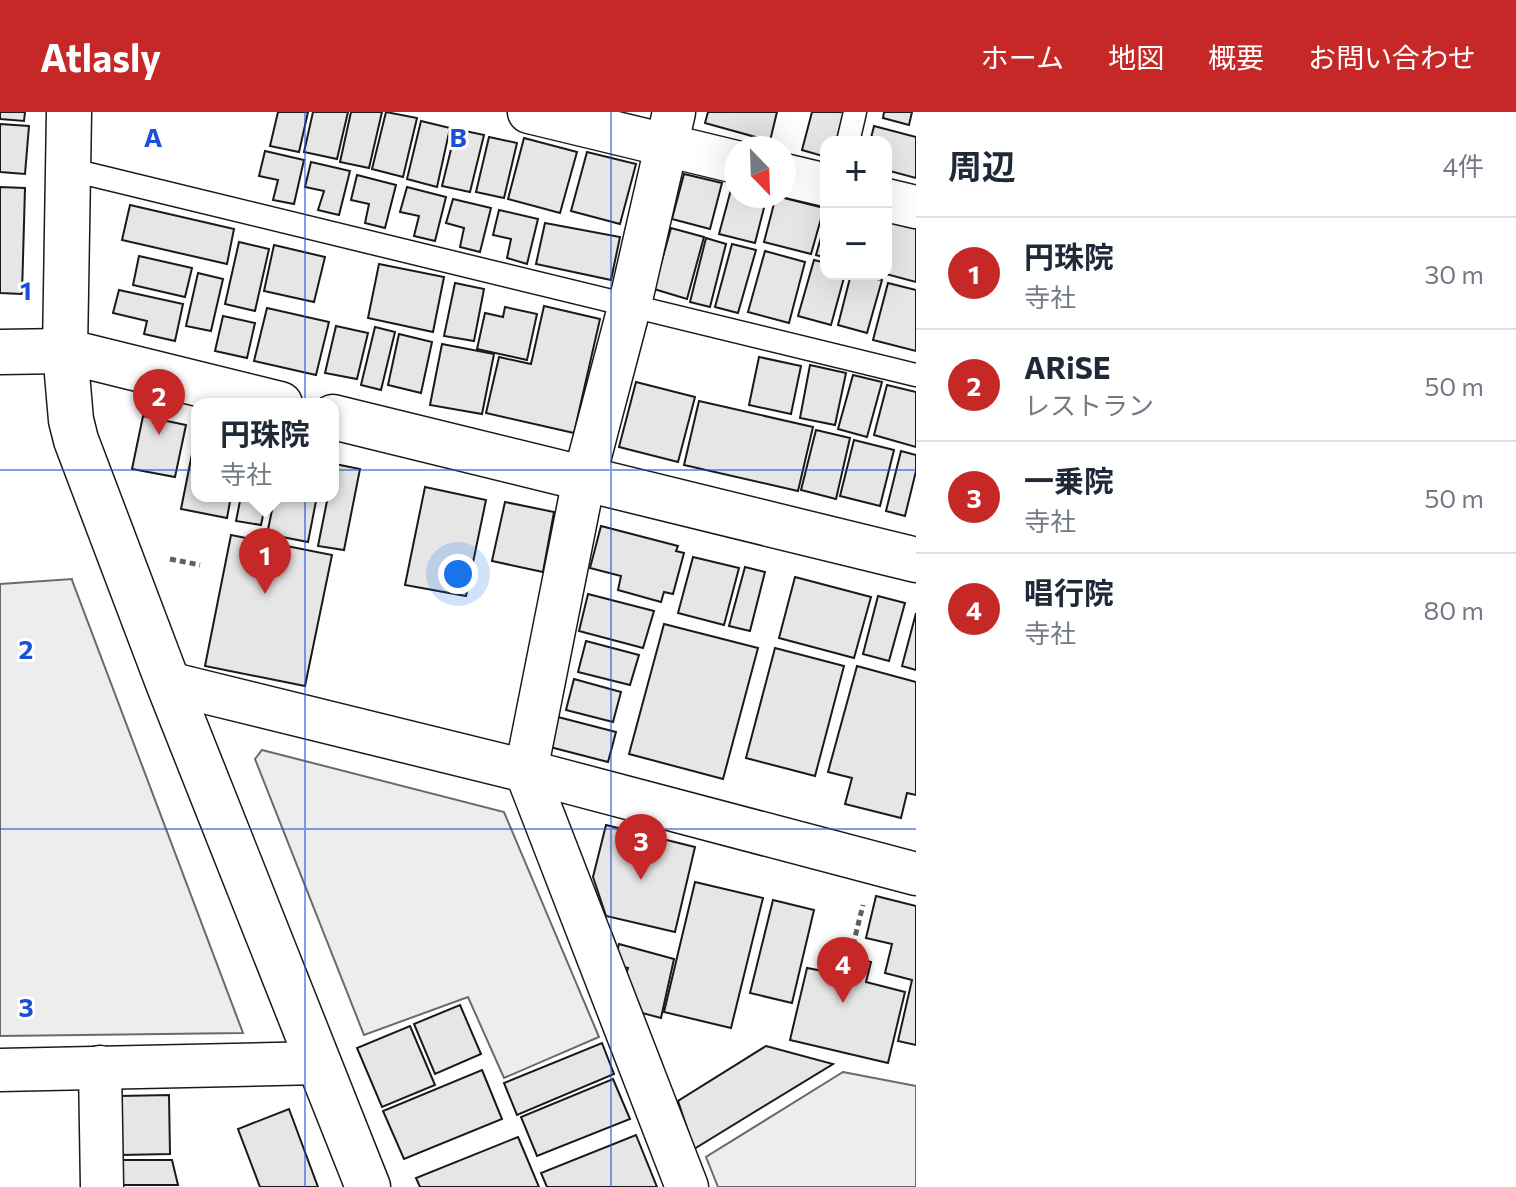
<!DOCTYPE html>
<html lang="ja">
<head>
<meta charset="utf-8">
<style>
  body { margin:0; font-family:Commissioner,"Noto Sans JP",sans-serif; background:#f6f6f7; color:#1f2937 }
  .controls { position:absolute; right:24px; top:24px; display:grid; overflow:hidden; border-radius:16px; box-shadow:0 8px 32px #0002 }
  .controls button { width:72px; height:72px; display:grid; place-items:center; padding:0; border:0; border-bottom:2px solid #e0e1e3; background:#fff; color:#1f2937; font:40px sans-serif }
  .compass { position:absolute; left:724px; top:24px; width:72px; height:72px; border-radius:50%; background:#fff; box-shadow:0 8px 32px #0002; rotate:157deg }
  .you { position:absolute; left:458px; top:462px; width:28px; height:28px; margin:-20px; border:6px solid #fff; border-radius:50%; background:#1a73e8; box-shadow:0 0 0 12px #1a73e833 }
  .badge { display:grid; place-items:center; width:52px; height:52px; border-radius:50%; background:#c62828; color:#fff; font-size:26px; font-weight:700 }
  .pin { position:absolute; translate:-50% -66px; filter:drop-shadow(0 2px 4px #0008) }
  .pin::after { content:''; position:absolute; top:42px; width:28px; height:24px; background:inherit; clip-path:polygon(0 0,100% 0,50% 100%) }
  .popup { position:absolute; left:191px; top:286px; width:148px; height:104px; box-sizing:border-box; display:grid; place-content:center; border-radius:16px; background:#fff; filter:drop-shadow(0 2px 6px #0005); font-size:26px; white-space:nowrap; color:#747a83 }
  .popup b { font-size:30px; color:#1f2937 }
  .popup::after { content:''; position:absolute; left:50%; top:100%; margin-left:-16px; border:16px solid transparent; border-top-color:#fff }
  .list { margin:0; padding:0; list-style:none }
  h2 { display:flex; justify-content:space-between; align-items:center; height:104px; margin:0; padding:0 32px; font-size:34px }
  h2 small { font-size:26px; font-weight:400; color:#747a83 }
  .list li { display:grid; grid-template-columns:52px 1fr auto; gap:24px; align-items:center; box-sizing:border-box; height:112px; padding:0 32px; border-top:2px solid #e0e1e3 }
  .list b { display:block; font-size:30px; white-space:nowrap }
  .list p { margin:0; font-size:26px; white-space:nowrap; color:#747a83 }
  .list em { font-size:26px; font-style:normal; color:#747a83 }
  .map { position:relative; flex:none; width:916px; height:1075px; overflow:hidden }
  header { display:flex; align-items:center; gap:48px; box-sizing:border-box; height:112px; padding:0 40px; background:#c62828; color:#fff }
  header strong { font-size:38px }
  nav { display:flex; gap:44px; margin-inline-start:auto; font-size:28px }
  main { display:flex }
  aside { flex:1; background:#fff }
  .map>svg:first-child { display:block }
  .green { fill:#ededed; stroke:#6a6a6a; stroke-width:2 }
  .building { fill:#e6e6e6; stroke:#1a1a1a; stroke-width:2 }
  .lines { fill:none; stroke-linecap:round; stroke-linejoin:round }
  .lane-casing { stroke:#1a1a1a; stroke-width:25 }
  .street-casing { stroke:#1a1a1a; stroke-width:45 }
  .secondary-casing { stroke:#1a1a1a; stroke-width:47 }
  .path { stroke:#5f5f5f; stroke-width:5; stroke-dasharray:6 4; stroke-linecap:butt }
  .lane { stroke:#fff; stroke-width:22 }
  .street { stroke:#fff; stroke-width:42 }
  .secondary { stroke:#fff; stroke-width:44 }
  .grid { fill:none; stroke:#1d4ed8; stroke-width:2; stroke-opacity:0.55 }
  .grid-label { font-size:26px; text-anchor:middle; font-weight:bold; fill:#1d4ed8; stroke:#fff; stroke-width:6; stroke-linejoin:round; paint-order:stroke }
</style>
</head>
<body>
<header>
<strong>Atlasly</strong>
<nav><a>ホーム</a><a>地図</a><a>概要</a><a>お問い合わせ</a></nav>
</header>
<main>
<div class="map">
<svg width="916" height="1075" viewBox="0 0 916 1075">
  <rect width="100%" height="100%" fill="#fff"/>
  <!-- green -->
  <g class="green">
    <polygon points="72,467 72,468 243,921 0,924 0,472"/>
    <polygon points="262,638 504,700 599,925 504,966 468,885 364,923 255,647"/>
    <polygon points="843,960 916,974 916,1075 718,1075 706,1045"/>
  </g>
  <!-- building -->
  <g class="building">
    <polygon points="0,0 25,0 24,9 0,7"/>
    <polygon points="278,0 308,0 299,40 270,34"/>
    <polygon points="313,0 348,0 337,47 304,40"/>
    <polygon points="351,0 382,0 369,56 340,50"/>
    <polygon points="386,0 417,6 403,65 372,57"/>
    <polygon points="708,0 777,0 770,29 705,11"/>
    <polygon points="812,0 844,0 836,30 826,30 826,45 802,38"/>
    <polygon points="884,0 912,0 909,13 883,6"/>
    <polygon points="421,9 450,16 437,75 407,67"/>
    <polygon points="0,12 29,14 25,62 0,60"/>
    <polygon points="874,14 916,25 916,66 886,58 886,30 870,30"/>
    <polygon points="456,17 484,23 470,80 442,74"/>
    <polygon points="489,25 517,31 504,86 476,80"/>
    <polygon points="524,26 577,40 560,101 508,87"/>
    <polygon points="265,39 304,48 294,92 273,88 278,68 259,64"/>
    <polygon points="587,40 636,52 620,112 571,99"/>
    <polygon points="311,50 350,59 339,103 318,98 324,79 305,75"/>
    <polygon points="684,62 722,71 710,117 672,107"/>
    <polygon points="357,63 396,73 385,116 365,111 369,92 351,88"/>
    <polygon points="733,70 736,71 736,84 767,84 755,131 719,122"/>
    <polygon points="0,75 25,76 22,182 0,181"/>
    <polygon points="407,75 446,85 435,129 414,124 419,104 400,100"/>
    <polygon points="776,84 824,96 811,142 764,130"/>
    <polygon points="453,87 491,96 480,140 460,135 464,116 446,111"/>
    <polygon points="130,93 234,117 227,152 122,128"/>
    <polygon points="499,98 538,107 527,152 507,146 511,127 493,123"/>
    <polygon points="826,108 826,146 816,143"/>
    <polygon points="886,108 916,116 916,170 886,162"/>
    <polygon points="545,111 620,125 611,168 536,152"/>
    <polygon points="671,116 704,125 687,187 654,177"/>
    <polygon points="706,126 726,132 710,195 690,190"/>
    <polygon points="239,130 269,137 255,199 225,192"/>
    <polygon points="732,132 756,138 738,201 715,195"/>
    <polygon points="274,133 325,145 314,190 264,179"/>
    <polygon points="765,139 805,150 789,211 748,200"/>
    <polygon points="139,144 192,156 185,185 133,173"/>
    <polygon points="814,148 826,151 826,162 845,162 831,213 798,204"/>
    <polygon points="379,152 444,165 433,220 368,206"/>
    <polygon points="198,161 223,167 211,219 186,214"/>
    <polygon points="851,162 882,168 867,221 838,213"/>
    <polygon points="455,171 484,177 474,229 444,224"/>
    <polygon points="888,171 916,178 916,239 873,228"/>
    <polygon points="119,178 183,192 175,229 144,222 147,209 113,201"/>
    <polygon points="544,194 600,207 574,321 486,301 499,245 531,252"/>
    <polygon points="505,195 537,202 527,248 477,237 485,201 503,205"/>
    <polygon points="267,196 329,210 316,263 254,249"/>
    <polygon points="223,204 255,211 247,246 215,239"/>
    <polygon points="336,214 368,221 357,267 325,261"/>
    <polygon points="375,215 395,220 381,278 361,273"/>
    <polygon points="399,222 432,230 421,281 388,273"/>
    <polygon points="442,232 494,242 482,302 430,293"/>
    <polygon points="759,245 801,254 791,302 749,293"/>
    <polygon points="810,253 846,261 835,313 800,306"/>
    <polygon points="853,263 882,270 867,325 838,317"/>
    <polygon points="636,270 695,285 678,350 619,335"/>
    <polygon points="887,273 916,280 916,335 874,323"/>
    <polygon points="699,289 813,315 798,379 684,353"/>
    <polygon points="143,304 186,313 175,365 132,357"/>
    <polygon points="197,317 197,384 231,384 227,406 181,397"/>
    <polygon points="816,318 850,326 836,387 801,378"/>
    <polygon points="854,328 894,338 880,394 840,384"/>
    <polygon points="901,339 916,343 916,359 905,404 886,399"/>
    <polygon points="335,352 360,357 344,438 318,434 328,384 333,384"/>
    <polygon points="425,375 486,388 466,484 405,473"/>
    <polygon points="241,384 267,384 261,413 236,409"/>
    <polygon points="275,384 317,384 308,430 267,422"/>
    <polygon points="505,390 554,400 543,460 492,449"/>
    <polygon points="601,414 678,434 676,439 684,441 673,482 664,480 661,490 618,478 621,464 590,456"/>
    <polygon points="231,423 332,443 305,574 205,554"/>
    <polygon points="693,445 739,456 724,513 678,501"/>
    <polygon points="745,455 765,460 750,519 729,514"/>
    <polygon points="795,465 871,485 854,546 779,526"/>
    <polygon points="588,482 654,499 643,536 579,519"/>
    <polygon points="878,484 905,491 889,549 863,542"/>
    <polygon points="916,501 916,558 902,554"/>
    <polygon points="664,512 758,536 723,667 629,642"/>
    <polygon points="586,529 639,543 630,573 578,560"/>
    <polygon points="775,536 844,554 815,664 746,646"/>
    <polygon points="857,554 916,570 916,683 907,681 901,706 845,692 852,666 828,660"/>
    <polygon points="574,567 621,580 613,610 566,598"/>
    <polygon points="558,605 616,620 608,650 550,635"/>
    <polygon points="606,713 695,735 675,820 606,804 593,765"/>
    <polygon points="695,770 763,786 731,916 664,900"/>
    <polygon points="876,784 916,794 916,933 898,929 912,868 885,861 892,832 866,826"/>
    <polygon points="773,788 814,798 792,891 750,881"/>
    <polygon points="619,832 674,847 661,906 642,901 626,862 628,856 624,855 617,839"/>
    <polygon points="828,840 871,850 866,870 905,880 888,951 790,928 807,856 823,859"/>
    <polygon points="460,893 481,942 435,962 414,912"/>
    <polygon points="410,914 435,973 382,995 357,936"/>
    <polygon points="602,931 614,962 517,1003 504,971"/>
    <polygon points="766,934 833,952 694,1037 678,989"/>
    <polygon points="482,958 502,1007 404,1047 383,999"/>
    <polygon points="613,967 630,1007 537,1044 521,1005"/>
    <polygon points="169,983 170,1042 121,1043 120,984"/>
    <polygon points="289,997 318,1075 260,1075 238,1017"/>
    <polygon points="636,1023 657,1075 547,1075 541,1061"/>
    <polygon points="518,1025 539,1075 420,1075 416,1066"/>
    <polygon points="123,1048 172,1048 178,1073 123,1073"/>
  </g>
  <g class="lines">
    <defs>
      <g id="lane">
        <polyline points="848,30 855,0"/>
        <polyline points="68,57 916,263"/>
      </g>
      <g id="street">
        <polyline points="529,0 736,50"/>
        <polyline points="674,0 630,192 584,367 526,659 687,1075"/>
        <polyline points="784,63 826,73"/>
        <polyline points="886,88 916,95"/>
        <polyline points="168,571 526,659 916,762"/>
        <polyline points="100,955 102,1075"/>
        <polyline points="0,958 319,951"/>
      </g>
      <g id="secondary">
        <polyline points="69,0 65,239 71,308 76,328 168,571 368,1075"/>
        <polyline points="0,240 65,239 280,292"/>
        <polyline points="333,305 916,448"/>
      </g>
    </defs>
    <!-- lane casing -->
    <use href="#lane" class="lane-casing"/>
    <!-- street casing -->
    <use href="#street" class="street-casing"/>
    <!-- secondary casing -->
    <use href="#secondary" class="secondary-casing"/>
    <!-- path -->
    <g class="path">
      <polyline points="170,447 200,453"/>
      <polyline points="853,833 863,793"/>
    </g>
    <!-- lane -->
    <use href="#lane" class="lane"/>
    <!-- street -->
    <use href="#street" class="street"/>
    <!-- secondary -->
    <use href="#secondary" class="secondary"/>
  </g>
  <!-- grid -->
  <path class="grid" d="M305,0v1075M611,0v1075M0,358h916M0,717h916"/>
  <g class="grid-label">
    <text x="153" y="35">A</text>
    <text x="458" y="35">B</text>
    <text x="26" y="188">1</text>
    <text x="26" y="547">2</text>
    <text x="26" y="905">3</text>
  </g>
</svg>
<div class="controls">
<button>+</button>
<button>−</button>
</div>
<svg class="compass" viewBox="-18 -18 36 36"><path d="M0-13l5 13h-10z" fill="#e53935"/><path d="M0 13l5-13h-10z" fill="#747a83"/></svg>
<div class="you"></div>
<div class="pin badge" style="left:265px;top:482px">1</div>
<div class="popup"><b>円珠院</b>寺社</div>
<div class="pin badge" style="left:159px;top:323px">2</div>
<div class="pin badge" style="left:641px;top:768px">3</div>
<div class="pin badge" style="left:843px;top:891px">4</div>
</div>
<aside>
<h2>周辺<small>4件</small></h2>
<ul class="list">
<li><span class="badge">1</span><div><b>円珠院</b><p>寺社</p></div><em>30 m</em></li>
<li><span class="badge">2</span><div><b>ARiSE</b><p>レストラン</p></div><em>50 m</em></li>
<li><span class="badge">3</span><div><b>一乗院</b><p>寺社</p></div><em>50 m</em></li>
<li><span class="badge">4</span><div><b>唱行院</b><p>寺社</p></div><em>80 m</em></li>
</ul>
</aside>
</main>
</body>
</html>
